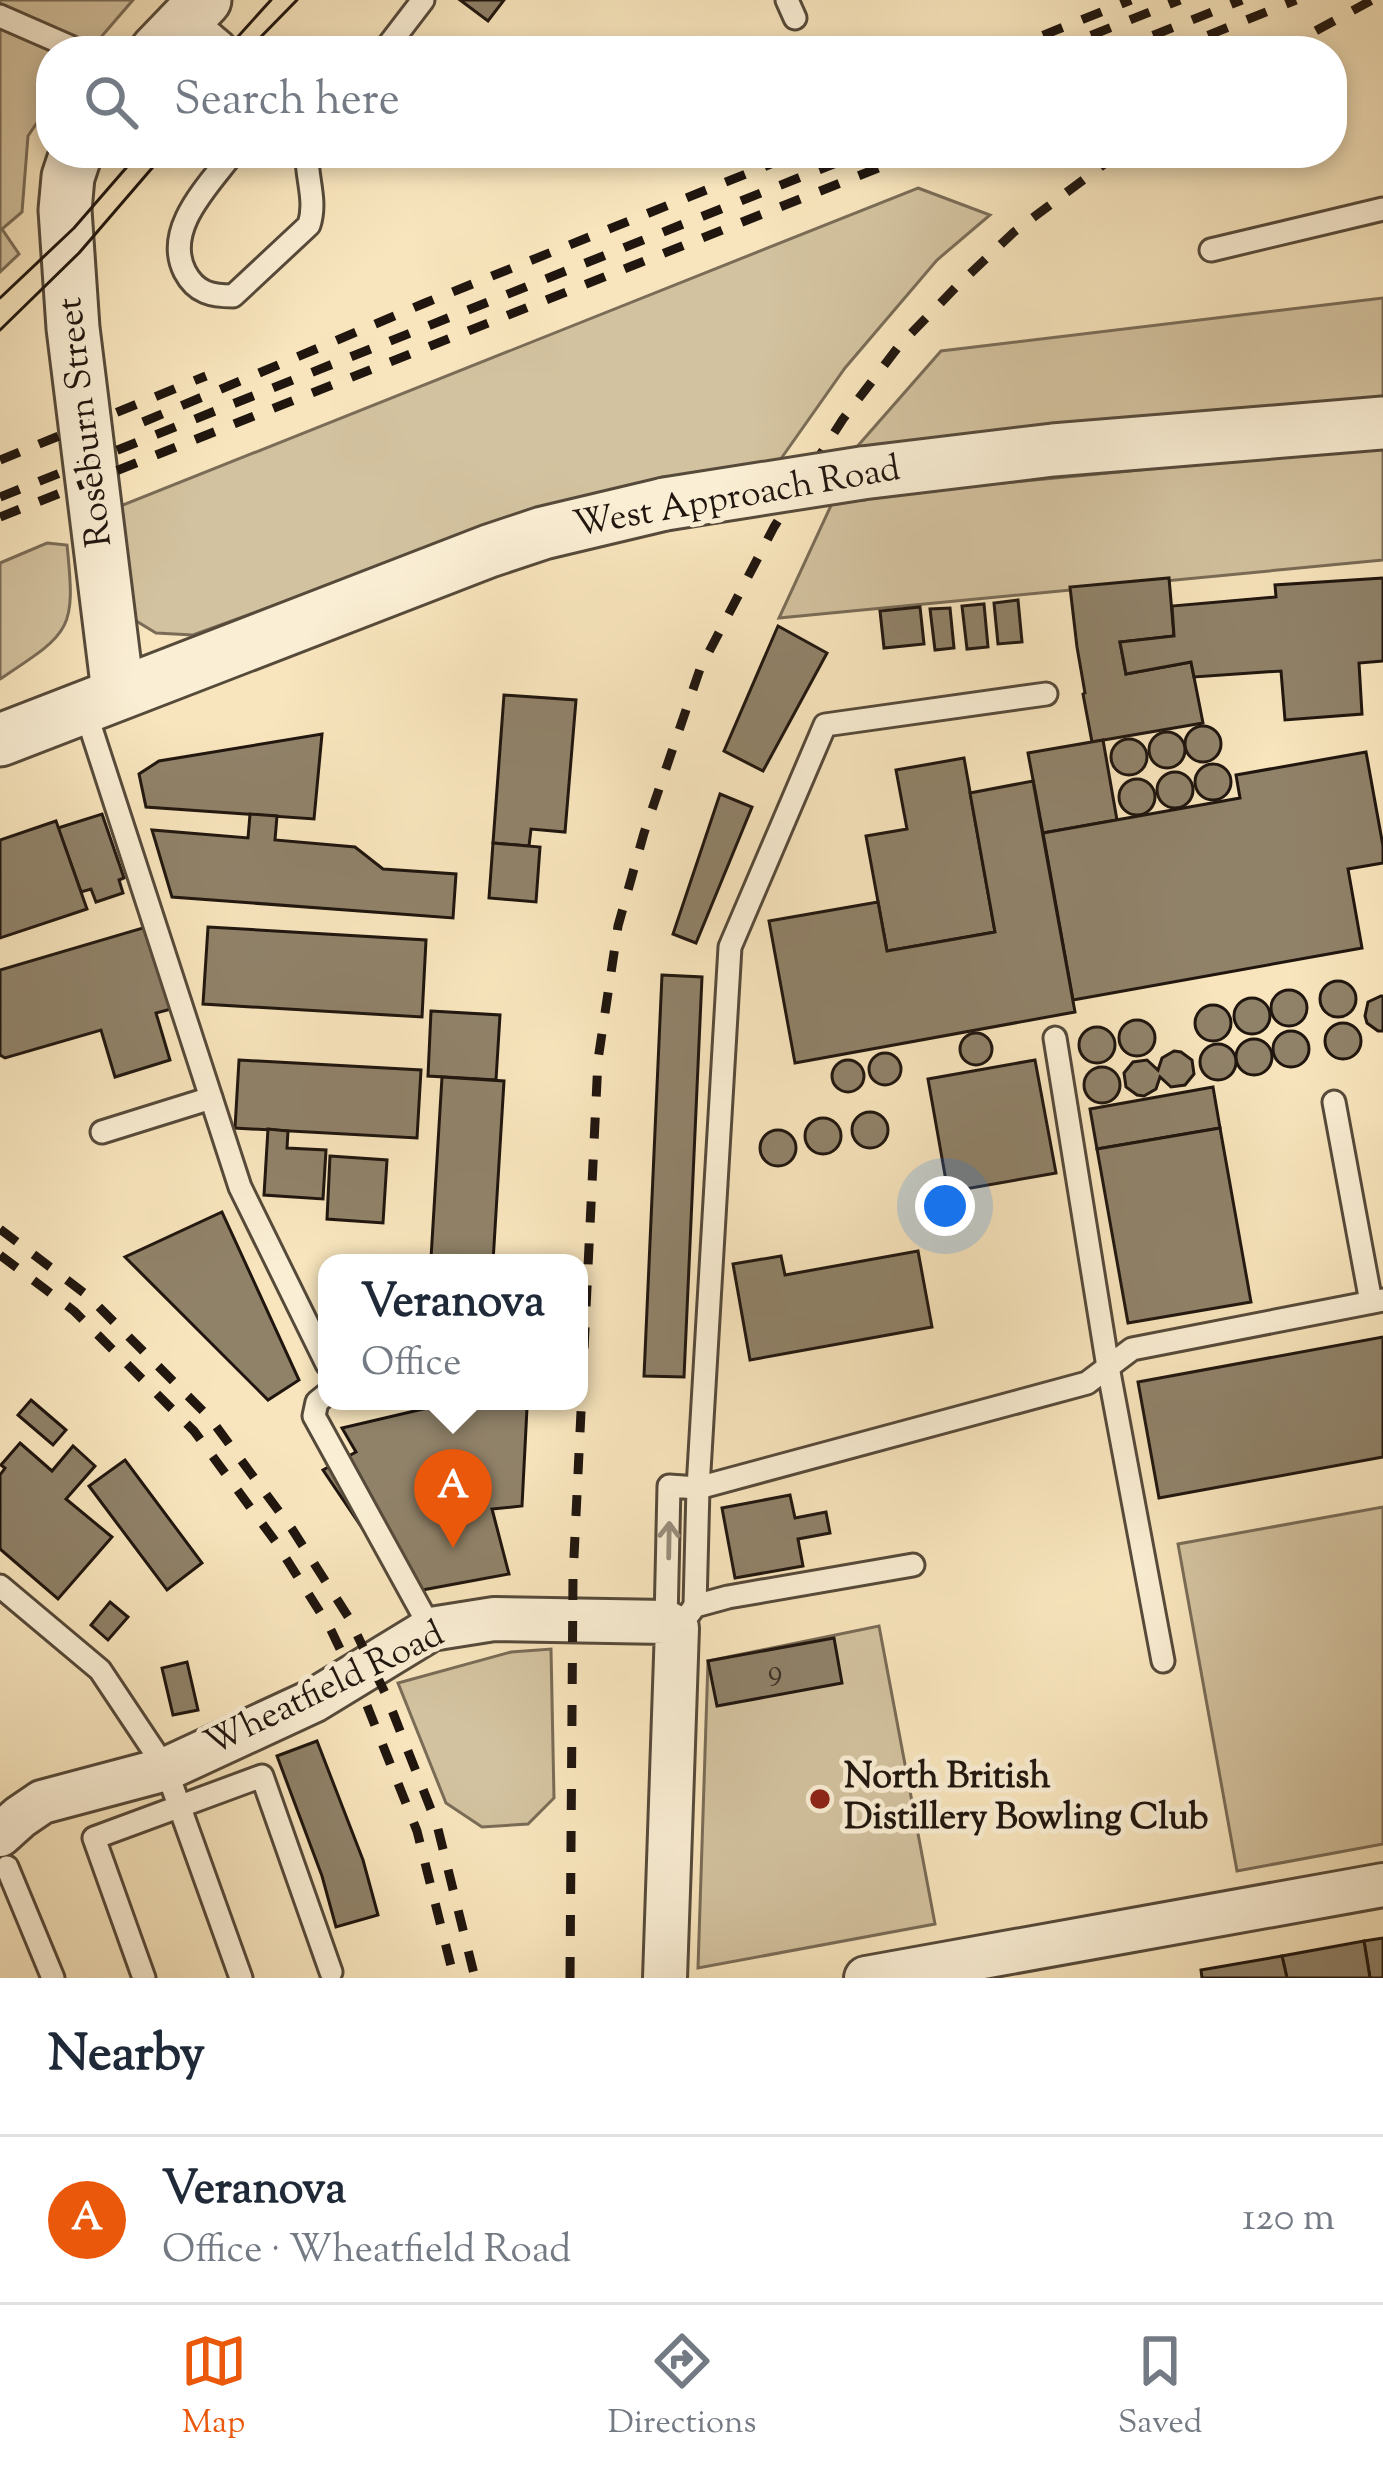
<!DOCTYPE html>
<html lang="en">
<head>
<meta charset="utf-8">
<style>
  body { margin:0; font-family:"Sorts Mill Goudy",serif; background:#f2f2f3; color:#1f2937 }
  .you { position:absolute; left:945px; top:1206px; width:42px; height:42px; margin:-30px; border:9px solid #fff; border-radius:50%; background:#1a73e8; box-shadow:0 0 0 18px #1a73e833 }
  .badge { display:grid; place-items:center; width:78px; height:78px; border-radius:50%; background:#ea580c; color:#fff; font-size:39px; font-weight:700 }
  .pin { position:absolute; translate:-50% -99px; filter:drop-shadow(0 3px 6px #0008) }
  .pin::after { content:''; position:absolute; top:63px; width:42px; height:36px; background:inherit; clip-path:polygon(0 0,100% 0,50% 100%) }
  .popup { position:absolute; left:318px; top:1254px; width:270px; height:156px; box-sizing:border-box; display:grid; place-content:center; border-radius:24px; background:#fff; filter:drop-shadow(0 3px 9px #0005); font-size:39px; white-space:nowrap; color:#747a83 }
  .popup b { font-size:45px; color:#1f2937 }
  .popup::after { content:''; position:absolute; left:50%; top:100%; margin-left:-24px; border:24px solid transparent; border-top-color:#fff }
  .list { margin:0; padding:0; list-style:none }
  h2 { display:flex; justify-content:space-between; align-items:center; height:156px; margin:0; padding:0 48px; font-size:51px }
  h2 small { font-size:39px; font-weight:400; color:#747a83 }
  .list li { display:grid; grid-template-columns:78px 1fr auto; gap:36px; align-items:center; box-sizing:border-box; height:168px; padding:0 48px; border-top:3px solid #e0e1e3 }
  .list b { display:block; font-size:45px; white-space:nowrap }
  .list p { margin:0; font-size:39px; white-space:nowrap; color:#747a83 }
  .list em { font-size:39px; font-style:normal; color:#747a83 }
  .icon { flex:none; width:66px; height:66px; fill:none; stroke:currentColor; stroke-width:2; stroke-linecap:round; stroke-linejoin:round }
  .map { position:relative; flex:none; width:1383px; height:1978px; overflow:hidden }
  .search { position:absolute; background:#fff; box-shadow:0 6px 18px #0003; left:36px; right:36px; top:36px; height:132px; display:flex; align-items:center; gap:30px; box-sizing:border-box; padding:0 42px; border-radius:48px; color:#747a83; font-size:45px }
  .sheet { height:324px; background:#fff }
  nav { display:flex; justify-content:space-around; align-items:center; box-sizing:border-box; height:168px; border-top:3px solid #e0e1e3; background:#fff; font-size:33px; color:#747a83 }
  nav a { display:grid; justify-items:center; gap:6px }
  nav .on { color:#ea580c }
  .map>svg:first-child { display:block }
  .green { fill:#d3c29f; stroke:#7a6c57; stroke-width:3 }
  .building { fill:#908269; stroke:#20160f; stroke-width:3 }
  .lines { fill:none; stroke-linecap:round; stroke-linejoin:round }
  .service-casing { stroke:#564a3a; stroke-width:27 }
  .minor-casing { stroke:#564a3a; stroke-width:48 }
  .tertiary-casing { stroke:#564a3a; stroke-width:57 }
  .service { stroke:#faeed4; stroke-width:21 }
  .minor { stroke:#faeed4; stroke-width:42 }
  .tertiary { stroke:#faeed4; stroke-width:51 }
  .tram { stroke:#20160f; stroke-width:3 }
  .rail { stroke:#20160f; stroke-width:9; stroke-dasharray:21 21; stroke-linecap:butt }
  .tertiary-bridge-casing { stroke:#564a3a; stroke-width:57; stroke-linecap:butt }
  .tertiary-bridge { stroke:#faeed4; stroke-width:51 }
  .oneway { stroke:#988d7b }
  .poi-dot { fill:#8f2418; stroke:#faeed4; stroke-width:4.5 }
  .labels { text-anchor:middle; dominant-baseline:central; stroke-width:10; stroke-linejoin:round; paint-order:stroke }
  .number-label { font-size:30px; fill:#3c3126 }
  .street-label { font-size:36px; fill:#20160f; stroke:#faeed4 }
  .poi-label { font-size:36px; font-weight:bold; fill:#20160f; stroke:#faeed4; text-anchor:start }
</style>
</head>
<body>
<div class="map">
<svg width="1383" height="1978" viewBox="0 0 1383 1978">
  <rect width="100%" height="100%" fill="#f8e5bd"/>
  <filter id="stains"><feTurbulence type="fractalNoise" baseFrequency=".00167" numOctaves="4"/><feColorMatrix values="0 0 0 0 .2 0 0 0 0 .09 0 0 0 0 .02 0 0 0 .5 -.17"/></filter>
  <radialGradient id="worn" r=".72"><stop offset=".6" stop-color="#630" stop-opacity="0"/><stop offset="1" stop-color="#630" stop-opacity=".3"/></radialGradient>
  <!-- green -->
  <g class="green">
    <polygon points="0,0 133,0 89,51 51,51 51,102 28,136 22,212 2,229 19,254 0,272"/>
    <polygon points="918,188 990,215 937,260 845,368 773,470 470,534 193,635 156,633 133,619 113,509"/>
    <polygon points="1383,298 1383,400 1140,417 848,457 941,351"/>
    <polygon points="1383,447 1383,560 779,618 834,499"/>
    <path d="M47,543l20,2c9,86 4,87 -67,134v-116z"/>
    <polygon points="1383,1507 1383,1844 1237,1871 1178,1544"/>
    <polygon points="879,1626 935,1924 698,1968 708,1661"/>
    <polygon points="551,1649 554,1798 528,1824 482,1827 446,1803 398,1683 511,1652"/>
  </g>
  <!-- building -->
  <g class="building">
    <polygon points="460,0 504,0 488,21"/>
    <polygon points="1169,578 1174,636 1120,642 1126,674 1191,662 1203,723 1092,742 1083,694 1085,693 1077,647 1070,587"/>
    <polygon points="1383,578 1383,661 1359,663 1362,714 1285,720 1281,671 1194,677 1191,662 1126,674 1120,642 1174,636 1172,606 1276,597 1275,585"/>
    <polygon points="1018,600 1022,642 998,644 994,603"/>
    <polygon points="984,604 988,647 967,649 962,606"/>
    <polygon points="920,607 924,644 884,648 880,611"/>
    <polygon points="950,608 954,648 935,650 930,609"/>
    <polygon points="778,626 827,653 763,771 724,751"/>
    <polygon points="504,695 576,700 565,832 531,829 529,846 493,843"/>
    <circle cx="1203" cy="744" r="18"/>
    <circle cx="1167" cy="750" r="18"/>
    <polygon points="322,734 314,819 146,807 139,774 159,761"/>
    <circle cx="1129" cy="757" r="18"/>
    <polygon points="1103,740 1117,820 1043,833 1028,753"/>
    <polygon points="1366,752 1383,846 1383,863 1348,869 1362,948 1073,1000 1043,833 1240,798 1236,775"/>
    <polygon points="964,758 995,932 887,951 866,836 907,829 896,770"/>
    <circle cx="1213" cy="782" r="18"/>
    <circle cx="1175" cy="790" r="18"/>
    <circle cx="1137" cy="797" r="18"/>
    <polygon points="1033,781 1075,1012 795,1063 769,921 878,902 887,951 995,932 970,793"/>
    <polygon points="720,794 752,807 696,943 673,934"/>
    <polygon points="102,814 124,878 119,880 123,893 96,902 91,889 81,892 58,828"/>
    <polygon points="250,814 277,816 275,840 355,847 383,869 456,874 453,918 172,897 152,830 248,838"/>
    <polygon points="56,821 87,909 0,938 0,840"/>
    <polygon points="493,843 540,847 536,902 489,898"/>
    <polygon points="146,927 171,1009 156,1013 170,1060 115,1077 101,1030 5,1058 0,1055 0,970"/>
    <polygon points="208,927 426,940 422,1017 203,1004"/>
    <polygon points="662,975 702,977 684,1377 644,1376"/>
    <circle cx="1338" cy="999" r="18"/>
    <circle cx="1289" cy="1008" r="18"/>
    <polygon points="1381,996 1383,996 1383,1031 1378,1031 1367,1023 1365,1016 1368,1002"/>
    <circle cx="1252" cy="1016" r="18"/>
    <circle cx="1213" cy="1023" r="18"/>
    <polygon points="431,1011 500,1015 496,1080 428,1076"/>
    <circle cx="1137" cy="1038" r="18"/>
    <circle cx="1343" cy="1041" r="18"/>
    <circle cx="1097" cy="1045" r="18"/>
    <circle cx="1291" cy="1049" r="18"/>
    <circle cx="976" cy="1049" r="16"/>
    <circle cx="1254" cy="1057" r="18"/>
    <circle cx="1218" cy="1062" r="18"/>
    <polygon points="1174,1051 1181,1052 1192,1060 1194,1074 1185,1085 1171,1087 1160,1077 1156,1089 1144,1096 1137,1095 1126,1087 1124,1073 1133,1062 1147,1060 1158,1070 1162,1058"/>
    <circle cx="885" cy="1069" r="16"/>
    <polygon points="239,1060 421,1070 417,1138 235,1128"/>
    <polygon points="1035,1060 1056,1173 948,1192 928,1079"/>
    <circle cx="848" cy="1076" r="16"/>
    <circle cx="1102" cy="1085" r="18"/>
    <polygon points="442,1077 504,1081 493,1262 431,1258"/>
    <polygon points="1213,1087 1220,1128 1097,1149 1090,1109"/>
    <circle cx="870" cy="1130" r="18"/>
    <circle cx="823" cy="1136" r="18"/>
    <polygon points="1220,1128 1251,1302 1128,1323 1097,1149"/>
    <polygon points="268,1129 288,1131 287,1148 326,1150 323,1199 264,1195"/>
    <circle cx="778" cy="1148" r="18"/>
    <polygon points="330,1156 387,1160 383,1223 327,1219"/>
    <polygon points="222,1212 299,1380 268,1400 125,1257"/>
    <polygon points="918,1251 932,1327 750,1360 733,1264 781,1256 785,1275"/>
    <polygon points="1383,1337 1383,1457 1159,1498 1138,1382"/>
    <polygon points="31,1400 66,1430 53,1445 18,1415"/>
    <polygon points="457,1401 514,1401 514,1406 527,1408 522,1506 492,1509 509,1574 406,1593 323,1470 356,1452 342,1428"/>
    <polygon points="20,1443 52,1471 73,1446 95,1466 66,1499 112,1537 58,1599 0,1549 0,1475 5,1468 1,1465"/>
    <polygon points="125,1460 202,1563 167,1590 89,1486"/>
    <polygon points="790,1495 795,1518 826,1512 830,1533 798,1539 803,1566 735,1578 722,1508"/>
    <polygon points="110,1602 128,1617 108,1640 91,1625"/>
    <polygon points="834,1638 842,1683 717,1706 708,1661"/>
    <polygon points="187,1662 198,1710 173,1715 162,1668"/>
    <polygon points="317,1741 363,1860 378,1915 336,1927 322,1876 277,1756"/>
    <polygon points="1383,1938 1383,1978 1370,1978 1364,1941"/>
    <polygon points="1364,1941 1370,1978 1287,1978 1282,1956"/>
    <polygon points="1282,1956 1287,1978 1202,1978 1201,1970"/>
  </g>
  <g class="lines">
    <defs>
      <g id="service">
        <polyline points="787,0 795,18"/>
        <polyline points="0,16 80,51"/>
        <polyline points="191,16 223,43"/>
        <polyline points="384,51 423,0"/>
        <path d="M233,153c-24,32 -70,76 -48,119 11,21 27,24 48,24l76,-71c8,-25 -3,-47 -2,-72"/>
        <polyline points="1211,250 1383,209"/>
        <polyline points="84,707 240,1187 327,1364"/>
        <polyline points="1055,1038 1108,1367 1163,1661"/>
        <polyline points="1334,1102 1371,1302"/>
        <polyline points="102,1132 211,1098"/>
        <polyline points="327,1394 317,1402 314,1416 431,1629"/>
        <polyline points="0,1586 100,1670 166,1769 241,1978"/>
        <polyline points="695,1606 698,1488 730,947 825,725 1046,694"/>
        <polyline points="689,1614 695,1606 728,1597 913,1565"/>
        <polyline points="666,1622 669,1486 698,1488 1087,1383 1132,1349 1383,1300"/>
        <polyline points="7,1867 53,1978"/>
        <polyline points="144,1978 94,1838 262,1776 331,1972"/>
      </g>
      <g id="minor">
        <polyline points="0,1835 20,1817 42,1802 166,1769 313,1701 431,1629 494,1619 666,1622 677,1628 665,1978"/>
        <polyline points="866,1978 1383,1885"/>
      </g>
      <g id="tertiary">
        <polyline points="156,51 205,0"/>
        <polyline points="76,153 68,177 65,210 73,328 118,692"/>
        <polyline points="862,473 1053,450 1383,423"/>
        <polyline points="0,740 489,551 543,533 665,504"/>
      </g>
    </defs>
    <!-- service casing -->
    <use href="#service" class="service-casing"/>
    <!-- minor casing -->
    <use href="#minor" class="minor-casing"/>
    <!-- tertiary casing -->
    <use href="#tertiary" class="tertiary-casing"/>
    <!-- service -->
    <use href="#service" class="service"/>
    <!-- minor -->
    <use href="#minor" class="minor"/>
    <!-- tertiary -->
    <use href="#tertiary" class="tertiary"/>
    <!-- tram -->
    <g class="tram">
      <polyline points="225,51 271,0"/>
      <polyline points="247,51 297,0"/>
      <polyline points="0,298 74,228 139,153"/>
      <polyline points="0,330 79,253 165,153"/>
    </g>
    <!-- rail -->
    <g class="rail">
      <polyline points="1004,51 1131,0"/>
      <polyline points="1052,51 1180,0"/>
      <polyline points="1114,51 1242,0"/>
      <polyline points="1169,51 1296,0"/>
      <polyline points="1279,51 1372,0"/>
      <polyline points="143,422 425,303 798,153"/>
      <polyline points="0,460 206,376"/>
      <polyline points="0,497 861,153"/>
      <polyline points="0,517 916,153"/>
      <polyline points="0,1229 88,1296 210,1418 292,1529 349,1618 386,1695 437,1825 475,1978"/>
      <polyline points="0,1255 74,1311 194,1431 275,1541 330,1628 366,1703 417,1831 454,1978"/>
      <polyline points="570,1978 573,1577 598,1060 618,926 644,833 700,669 774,527 843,419 899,346 957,286 1014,232 1119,153"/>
    </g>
    <defs>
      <polyline id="tertiary-bridge" points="665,504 862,473"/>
    </defs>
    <!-- tertiary-bridge casing -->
    <use href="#tertiary-bridge" class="tertiary-bridge-casing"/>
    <!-- tertiary-bridge -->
    <use href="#tertiary-bridge" class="tertiary-bridge"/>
  </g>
  <!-- one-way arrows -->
  <defs><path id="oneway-shaft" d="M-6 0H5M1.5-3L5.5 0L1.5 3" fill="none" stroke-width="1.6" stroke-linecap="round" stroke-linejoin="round" transform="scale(3)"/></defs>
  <use class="oneway" href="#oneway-shaft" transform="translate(669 1540) rotate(-89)"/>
  <!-- markers -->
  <circle class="poi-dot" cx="820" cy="1799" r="12"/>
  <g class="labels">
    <!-- number labels -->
    <g class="number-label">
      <text x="775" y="1672">9</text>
    </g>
    <!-- street labels -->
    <g class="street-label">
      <text transform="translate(86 422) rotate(-97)">Roseburn Street</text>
      <text transform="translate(737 498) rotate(-10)">West Approach Road</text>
      <text transform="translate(325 1690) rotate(-26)">Wheatfield Road</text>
    </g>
    <!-- poi labels -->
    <g class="poi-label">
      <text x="844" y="1778">North British<tspan x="844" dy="41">Distillery Bowling Club</tspan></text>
    </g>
  </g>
  <rect width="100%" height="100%" filter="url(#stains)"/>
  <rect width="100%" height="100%" fill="url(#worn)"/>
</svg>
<div class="you"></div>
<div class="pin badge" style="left:453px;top:1548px">A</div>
<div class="popup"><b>Veranova</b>Office</div>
<div class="search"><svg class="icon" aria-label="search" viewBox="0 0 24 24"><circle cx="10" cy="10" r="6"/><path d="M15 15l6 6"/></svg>Search here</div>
</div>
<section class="sheet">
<h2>Nearby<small></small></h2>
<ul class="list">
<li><span class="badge">A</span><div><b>Veranova</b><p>Office · Wheatfield Road</p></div><em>120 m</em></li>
</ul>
</section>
<nav>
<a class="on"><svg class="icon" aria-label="map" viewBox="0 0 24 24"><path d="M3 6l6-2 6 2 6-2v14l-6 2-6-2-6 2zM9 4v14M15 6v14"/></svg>Map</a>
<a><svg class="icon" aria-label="directions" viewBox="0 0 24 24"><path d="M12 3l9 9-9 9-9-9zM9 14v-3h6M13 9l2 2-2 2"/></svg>Directions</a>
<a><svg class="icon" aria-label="saved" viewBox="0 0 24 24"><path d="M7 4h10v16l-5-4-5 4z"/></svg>Saved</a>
</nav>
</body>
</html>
